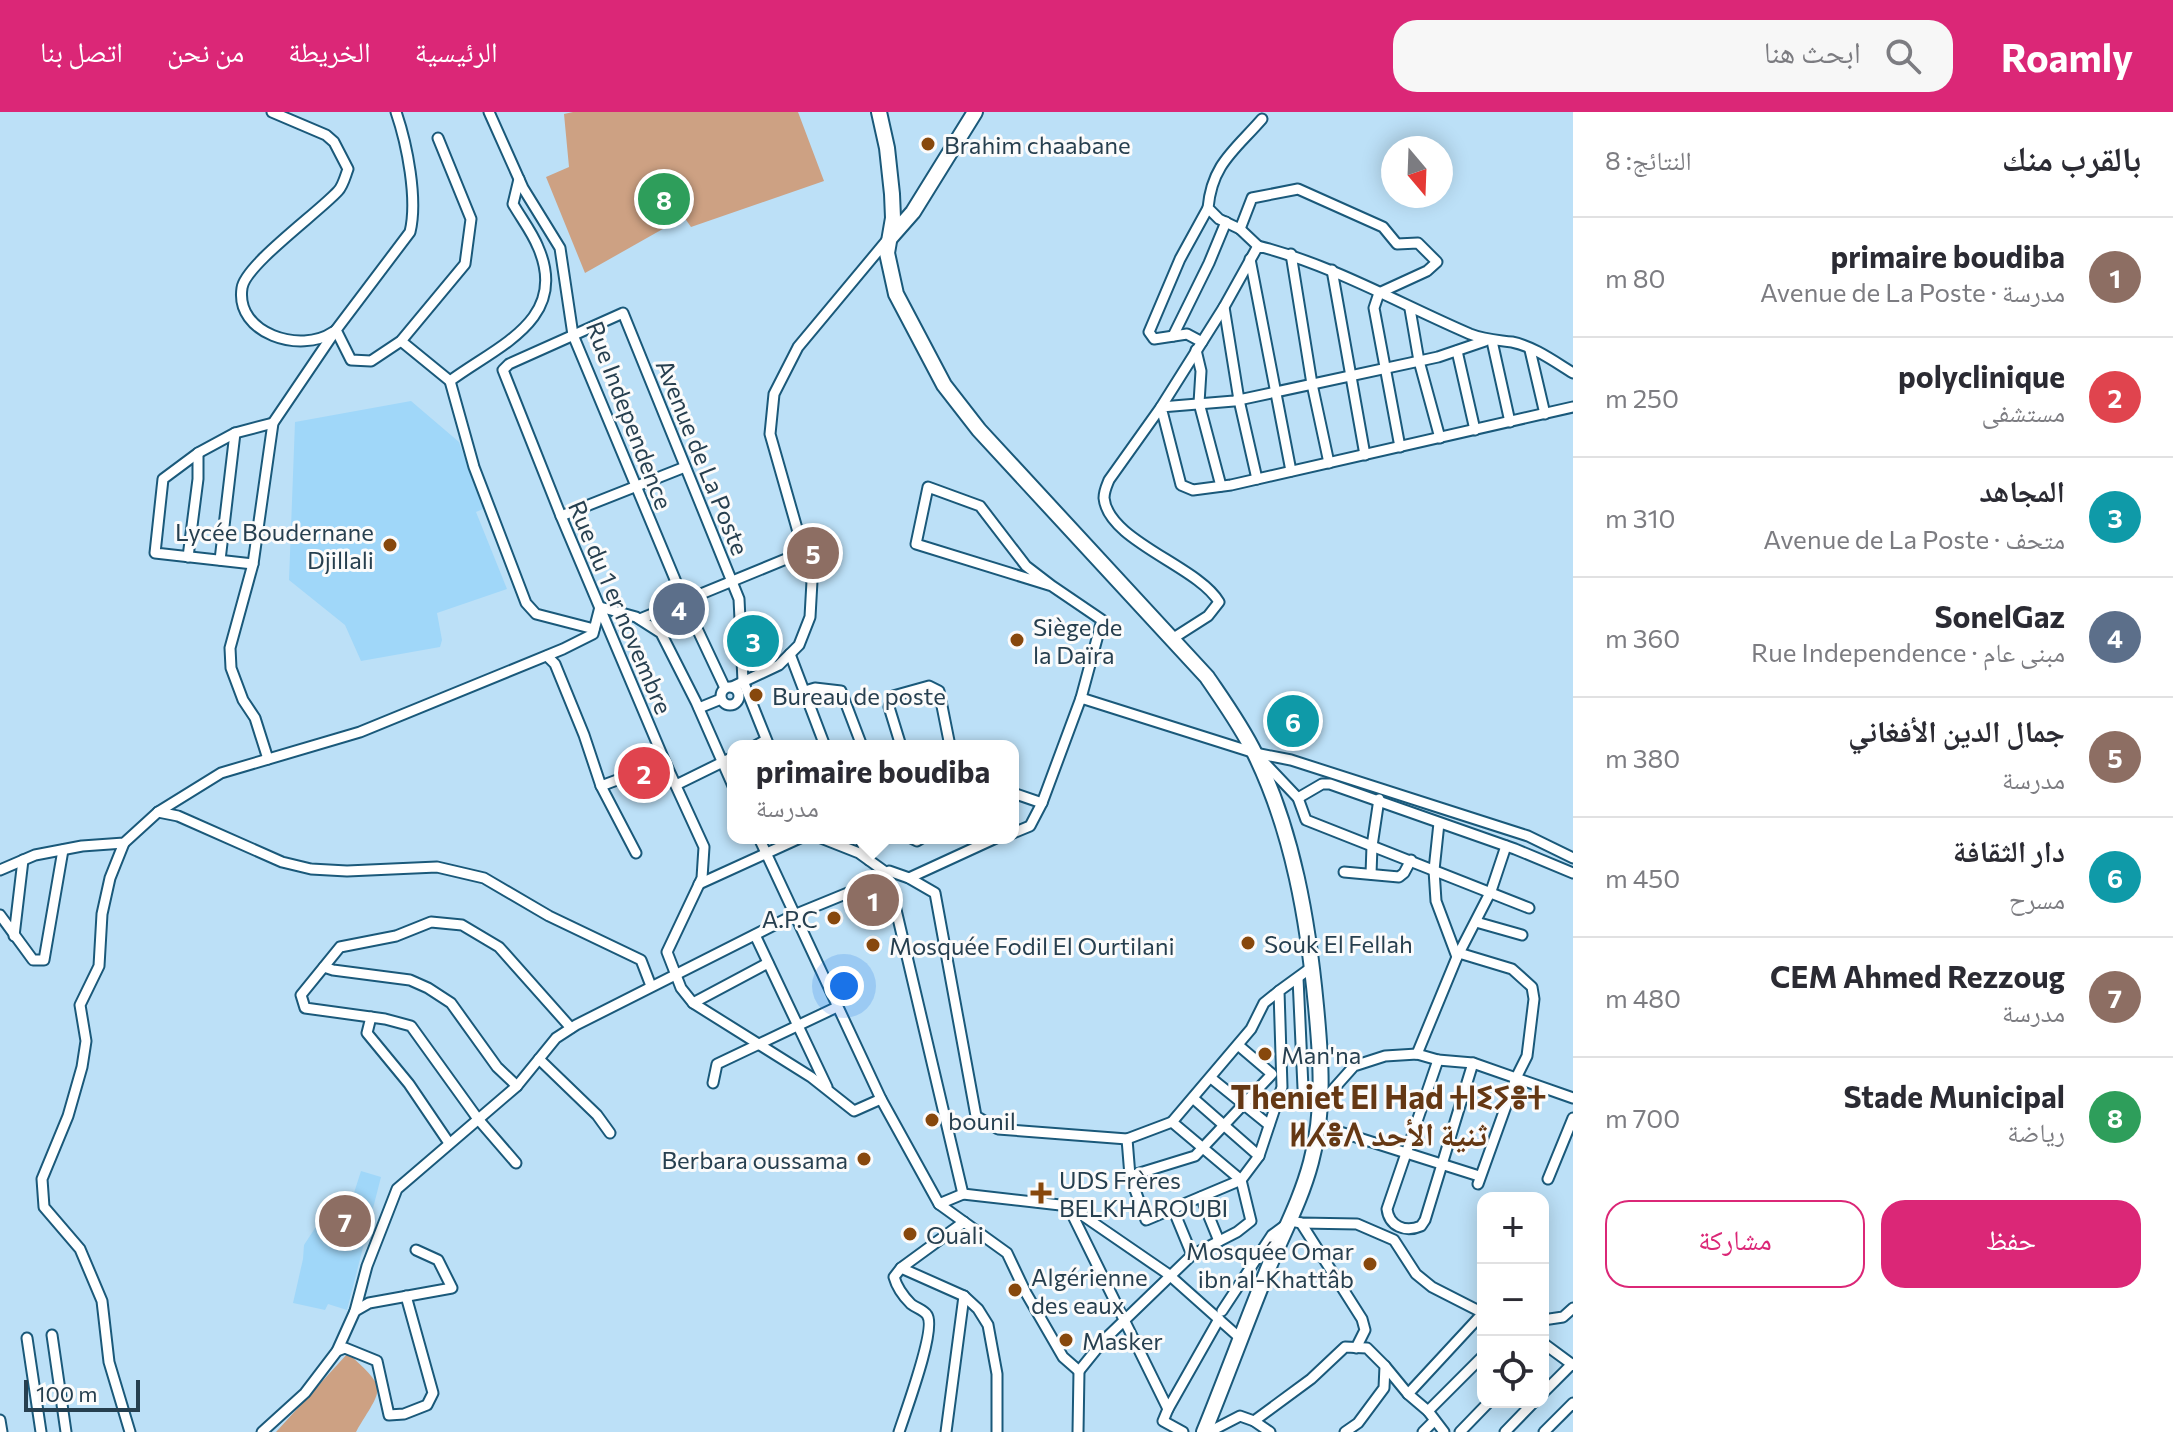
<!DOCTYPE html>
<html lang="ar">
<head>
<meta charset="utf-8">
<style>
  body { margin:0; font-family:Commissioner,"Noto Naskh Arabic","Noto Sans Tifinagh",sans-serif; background:#f7f7f7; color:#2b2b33; direction:rtl }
  .controls { position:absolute; right:24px; bottom:24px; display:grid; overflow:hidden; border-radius:16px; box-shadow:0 4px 20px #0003 }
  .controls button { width:72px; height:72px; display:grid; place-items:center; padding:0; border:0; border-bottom:2px solid #e1e1e2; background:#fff; color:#2b2b33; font:40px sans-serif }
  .compass { position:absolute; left:1381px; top:24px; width:72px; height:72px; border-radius:50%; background:#fff; box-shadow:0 4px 20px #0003; rotate:161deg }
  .scale { position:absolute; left:24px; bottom:20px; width:116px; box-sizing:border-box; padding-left:8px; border:4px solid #263f4f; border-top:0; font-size:22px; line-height:28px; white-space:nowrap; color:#263f4f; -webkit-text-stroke:6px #fbfbfb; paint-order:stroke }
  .you { position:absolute; left:844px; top:874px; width:28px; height:28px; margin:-20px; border:6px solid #fff; border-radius:50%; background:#1a73e8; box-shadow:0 0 0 12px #1a73e833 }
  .badge { display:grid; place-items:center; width:52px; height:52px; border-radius:50%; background:#db2777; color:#fff; font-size:26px; font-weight:700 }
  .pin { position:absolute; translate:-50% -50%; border:4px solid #fff; box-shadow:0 2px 8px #0006 }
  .popup { position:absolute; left:727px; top:628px; width:292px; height:104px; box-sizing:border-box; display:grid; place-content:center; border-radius:16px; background:#fff; filter:drop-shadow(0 2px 6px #0005); font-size:26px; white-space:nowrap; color:#7c7c81 }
  .popup b { font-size:30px; color:#2b2b33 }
  .popup::after { content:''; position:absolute; left:50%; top:100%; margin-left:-16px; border:16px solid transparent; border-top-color:#fff }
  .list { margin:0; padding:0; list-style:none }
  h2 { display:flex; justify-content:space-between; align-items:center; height:104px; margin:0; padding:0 32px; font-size:34px }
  h2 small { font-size:26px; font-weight:400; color:#7c7c81 }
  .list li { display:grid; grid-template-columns:52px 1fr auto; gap:24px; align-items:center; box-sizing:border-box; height:120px; padding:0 32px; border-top:2px solid #e1e1e2 }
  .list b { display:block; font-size:30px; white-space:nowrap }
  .list p { margin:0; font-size:26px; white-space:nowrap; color:#7c7c81 }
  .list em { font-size:26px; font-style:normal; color:#7c7c81 }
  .actions { display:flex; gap:16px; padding:24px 32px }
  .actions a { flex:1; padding:18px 0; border:2px solid #db2777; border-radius:24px; text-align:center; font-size:28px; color:#db2777 }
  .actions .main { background:#db2777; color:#fff }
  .icon { flex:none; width:44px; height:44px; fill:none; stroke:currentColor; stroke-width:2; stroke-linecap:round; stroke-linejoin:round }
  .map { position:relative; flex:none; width:1573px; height:1320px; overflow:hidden; direction:ltr }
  header { display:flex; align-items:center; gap:48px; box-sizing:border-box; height:112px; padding:0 40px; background:#db2777; color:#fff }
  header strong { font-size:38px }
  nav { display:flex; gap:44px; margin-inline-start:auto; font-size:28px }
  .search { width:560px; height:72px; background:#f7f7f7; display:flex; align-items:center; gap:20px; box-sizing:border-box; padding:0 28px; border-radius:24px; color:#7c7c81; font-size:30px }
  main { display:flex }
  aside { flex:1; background:#fff }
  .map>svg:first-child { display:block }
  .built { fill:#a0d7f9 }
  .green { fill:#cda183 }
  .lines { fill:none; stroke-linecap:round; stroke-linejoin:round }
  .minor-casing { stroke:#1a597a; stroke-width:13 }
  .primary-casing { stroke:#1a597a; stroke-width:18 }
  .minor { stroke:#fff; stroke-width:9 }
  .primary { stroke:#fff; stroke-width:14 }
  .poi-dot { fill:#87480d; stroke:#fbfbfb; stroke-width:3 }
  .labels { text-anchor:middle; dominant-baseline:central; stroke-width:6; stroke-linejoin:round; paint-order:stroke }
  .poi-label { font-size:24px; fill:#263f4f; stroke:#fbfbfb; text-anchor:start }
  .street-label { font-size:24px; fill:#263f4f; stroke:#fbfbfb }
  .district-label { font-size:32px; font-weight:bold; fill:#653814; stroke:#fbfbfb }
</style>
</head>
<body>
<header>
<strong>Roamly</strong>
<div class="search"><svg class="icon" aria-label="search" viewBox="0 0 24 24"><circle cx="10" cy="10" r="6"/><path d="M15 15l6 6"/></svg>ابحث هنا</div>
<nav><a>الرئيسية</a><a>الخريطة</a><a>من نحن</a><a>اتصل بنا</a></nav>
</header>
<main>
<aside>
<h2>بالقرب منك<small>النتائج: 8</small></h2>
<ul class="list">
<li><span class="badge" style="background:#8d6e63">1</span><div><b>primaire boudiba</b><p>مدرسة · Avenue de La Poste</p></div><em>80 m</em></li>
<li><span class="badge" style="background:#e0444e">2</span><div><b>polyclinique</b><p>مستشفى</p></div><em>250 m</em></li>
<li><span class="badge" style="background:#0f9aa8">3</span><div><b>المجاهد</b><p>متحف · Avenue de La Poste</p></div><em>310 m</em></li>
<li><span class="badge" style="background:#5c6f8a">4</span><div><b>SonelGaz</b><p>مبنى عام · Rue Independence</p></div><em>360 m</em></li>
<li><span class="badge" style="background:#8d6e63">5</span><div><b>جمال الدين الأفغاني</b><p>مدرسة</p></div><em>380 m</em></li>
<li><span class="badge" style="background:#0f9aa8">6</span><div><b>دار الثقافة</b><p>مسرح</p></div><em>450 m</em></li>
<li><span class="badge" style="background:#8d6e63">7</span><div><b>CEM Ahmed Rezzoug</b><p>مدرسة</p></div><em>480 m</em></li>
<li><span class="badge" style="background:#2e9e5b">8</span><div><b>Stade Municipal</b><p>رياضة</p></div><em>700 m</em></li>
</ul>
<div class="actions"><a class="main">حفظ</a><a>مشاركة</a></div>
</aside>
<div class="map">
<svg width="1573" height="1320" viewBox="0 0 1573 1320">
  <rect width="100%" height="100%" fill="#bce0f7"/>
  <!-- built -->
  <g class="built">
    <polygon points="411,289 459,330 483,397 476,400 507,477 437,501 442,528 440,535 361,549 345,513 289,468 295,310"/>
    <polygon points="361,1059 381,1065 347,1198 328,1192 325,1198 293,1191 303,1147 304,1133 338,1081 353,1084"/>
  </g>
  <!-- green -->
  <g class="green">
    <polygon points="573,0 798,0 824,69 691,115 684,105 585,161 546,65 569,55 564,2"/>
    <path d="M348,1241c41,38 35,33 8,79h-80z"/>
  </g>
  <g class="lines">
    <defs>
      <g id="minor">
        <path d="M272,0l54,23 8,7 14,27c-3,8 -5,17 -10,22 -19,21 -93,74 -96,97 -7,46 59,66 91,44"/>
        <path d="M396,0c11,32 22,87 14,120l-74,98 15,30 20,1 30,-20 64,-77 6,-45 -33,-81"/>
        <polyline points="489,0 523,76 560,136 573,223 684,489 725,576"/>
        <path d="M1262,7c-27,31 -50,45 -54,89l11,11 21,10 12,-31 46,-9 85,38 14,17 21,-1 19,19 -10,9 -48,22 -5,15 26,139"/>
        <path d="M519,67l-6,25c8,14 19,28 25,43 32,73 -41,99 -88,134l24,86 52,136 10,11 58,15"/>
        <polyline points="1240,117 1258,134"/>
        <polyline points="1291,142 1312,272 1329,351"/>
        <polyline points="1250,147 1291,359"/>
        <polyline points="1332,158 1365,343"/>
        <polyline points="1224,195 1239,288 1257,367"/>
        <polyline points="1410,197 1419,249 1440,326"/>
        <polyline points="1173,224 1209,151 1226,110"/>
        <polyline points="401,229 450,269"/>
        <polyline points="1485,229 1438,245 1234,289 1161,295 1181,373 1193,378 1231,373 1573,295"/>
        <polyline points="1492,229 1510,310"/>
        <polyline points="1202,230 1187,222 1154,227 1149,220 1180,147 1208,96"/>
        <polyline points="1196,238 1201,259 1199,291 1221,374"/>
        <polyline points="1530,238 1545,302"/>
        <polyline points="1457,239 1475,318"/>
        <polyline points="561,404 685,355"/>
        <polyline points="188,445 198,367 198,341"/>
        <polyline points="220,448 235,321"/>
        <polyline points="253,452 155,441 163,367 198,341 235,321 273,311"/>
        <polyline points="1052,474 1026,454 980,394 928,375 916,432 1052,474 1102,508 1081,586"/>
        <polyline points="640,507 803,440"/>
        <path d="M1172,527l36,-23 11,-14c-21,-36 -111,-61 -115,-104 0,-7 3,-13 5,-18l52,-73 63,-100 34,-61c75,19 142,58 212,88 15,6 27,6 42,8 21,4 43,20 61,31"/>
        <polyline points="790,542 825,634"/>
        <polyline points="547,544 555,552 584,623 601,674 636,741"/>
        <circle cx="730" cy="584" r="9"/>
        <polyline points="732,575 779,553 799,533 810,505 812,469 770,322 774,282 798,235 888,127"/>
        <polyline points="805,579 815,576 841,579 862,634"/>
        <polyline points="699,596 721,587"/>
        <polyline points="755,634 766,628"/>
        <polyline points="769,634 743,569 739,487 623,201 509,252 503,258 561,404 665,650 704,735 702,766 667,840 681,876 693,891 811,965 854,999 881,987"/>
        <polyline points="901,634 889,595 893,584 929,574 939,579 950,634"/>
        <polyline points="1260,646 1298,686 1306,708 1529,796"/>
        <polyline points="268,647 255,606 243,588 231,556 230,536 253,452 273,311 336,218"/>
        <polyline points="676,673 733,645"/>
        <polyline points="601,674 665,650"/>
        <polyline points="1013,681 1042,691"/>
        <polyline points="1298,686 1322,672 1330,672 1515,737 1573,761"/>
        <polyline points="158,700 178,704 282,750 311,757 347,759 437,755 484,766 549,804 641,848 651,874"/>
        <polyline points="1439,711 1434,758 1436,789 1457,845"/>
        <polyline points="1013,721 1030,714 1042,691 1081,586 1255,641 1291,648 1528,724 1573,746"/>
        <polyline points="759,726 881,987 939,1092 963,1082 1069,1094 1168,1162 1241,1227"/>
        <polyline points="821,726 859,741 884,759"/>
        <polyline points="860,726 869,748"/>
        <polyline points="911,726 917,729 922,726"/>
        <polyline points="124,731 110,766 102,802 99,854 80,893 86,929 82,955 68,1004 42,1067 44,1095 80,1137 102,1189 109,1250 130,1320"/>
        <polyline points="0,758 35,743 82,734 124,731 158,700 221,661 360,620 563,537 593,522 600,495 636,505 661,521 696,590 733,674"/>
        <polyline points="889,759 909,766 935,781 976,1004 998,1017 1127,1027 1172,1010 1241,1068 1251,1109 1237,1120 1192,1143 1104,1228 1079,1259 1063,1245 1026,1181 1007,1141 939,1092"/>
        <polyline points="1344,760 1399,765 1404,761 1411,748"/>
        <polyline points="1371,762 1372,734 1379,687"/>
        <polyline points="909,766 996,726"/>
        <polyline points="889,768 963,1082"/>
        <polyline points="699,772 800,726"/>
        <polyline points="0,803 33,848 44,848 63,738"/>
        <polyline points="1476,810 1522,823"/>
        <polyline points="755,823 827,975"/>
        <polyline points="14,824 23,748"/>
        <polyline points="1459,841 1512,857 1532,875 1534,887 1527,944 1516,966 1478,1072"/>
        <polyline points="324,855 333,858 410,868 428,876 451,891 497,955 517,974"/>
        <polyline points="1298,866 1303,976 1320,981"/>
        <polyline points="693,891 768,851"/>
        <polyline points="371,905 367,921 409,972 449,1031"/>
        <polyline points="1417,942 1457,845 1491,779 1506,734"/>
        <polyline points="539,947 597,1003 610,1021"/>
        <path d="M1438,948l-51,149c2,17 18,24 34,17l4,-6 48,-157"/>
        <polyline points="1211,966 1269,1013"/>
        <polyline points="713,971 717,952 837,895"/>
        <polyline points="1194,987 1259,1044"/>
        <polyline points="1321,991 1354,954 1385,944 1417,942 1438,948 1473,951 1573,986"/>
        <polyline points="1172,1010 1251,917 1264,891 1279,879"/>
        <polyline points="1318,1013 1479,1064"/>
        <polyline points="1127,1027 1130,1064 1146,1108 1241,1068 1259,1044 1282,975 1279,879 1312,855"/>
        <polyline points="516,1051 478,1007 411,914 385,907 305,896 301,883 340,835 396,824 431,810 462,813 499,835 571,916"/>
        <polyline points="1130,1064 1195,1044 1272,962 1238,933"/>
        <polyline points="1548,1067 1573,1006"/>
        <polyline points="1201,1085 1219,1129"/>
        <polyline points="1173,1097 1192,1143"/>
        <polyline points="1070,1098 1168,1297 1219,1207"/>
        <polyline points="1301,1111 1362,1207 1365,1218 1356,1236"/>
        <polyline points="901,1156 964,1184 978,1197 988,1213 997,1262 997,1320"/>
        <polyline points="355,1199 369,1191 452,1176 438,1148 416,1138"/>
        <polyline points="1222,1199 1272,1123 1291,1109 1301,1111 1357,1112 1394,1128 1416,1162 1432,1175 1483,1201 1408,1282"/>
        <polyline points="1543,1208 1563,1205 1573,1196"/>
        <polyline points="52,1223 66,1320"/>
        <polyline points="27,1226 41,1320"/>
        <polyline points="1543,1231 1573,1253"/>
        <polyline points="337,1239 345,1236 377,1249 389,1303 404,1302 427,1293 433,1281 406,1184"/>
        <polyline points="1385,1254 1408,1282 1428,1299 1444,1320"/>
        <polyline points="1543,1281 1572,1252"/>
        <polyline points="1168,1297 1163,1309 1183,1320"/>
        <polyline points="1428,1299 1483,1244"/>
        <polyline points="0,1308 2,1320"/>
        <polyline points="1254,1309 1311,1267 1345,1235 1367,1236 1385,1254 1384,1276 1358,1311 1345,1320"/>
        <polyline points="262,1320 305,1281 337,1239 355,1199 367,1154 397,1077 517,974 556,926 576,913 794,803 882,767"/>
        <path d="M899,1320c6,-19 38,-104 28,-117 -3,-5 -11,-7 -16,-11 -8,-8 -14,-16 -17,-27l7,-9 63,-46"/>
        <polyline points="946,1320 964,1184"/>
        <polyline points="1078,1320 1079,1259"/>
        <polyline points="1209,1320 1240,1304 1254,1309 1270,1320"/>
        <polyline points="1423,1320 1434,1309"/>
        <polyline points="1460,1320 1489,1290"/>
        <polyline points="1505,1320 1534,1290"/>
        <polyline points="1544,1320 1573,1291"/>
      </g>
      <g id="primary">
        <path d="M879,0l8,36 5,46 1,24 -6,35 9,41 48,91 35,45 228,247c17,25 35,50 48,77 38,78 53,167 61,252 5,52 9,105 -5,156 -10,38 -28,71 -43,107 -22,54 -42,109 -64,163"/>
        <polyline points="891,125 913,100 975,0"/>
      </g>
    </defs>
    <!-- minor casing -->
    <use href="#minor" class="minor-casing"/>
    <!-- primary casing -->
    <use href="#primary" class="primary-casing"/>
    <!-- minor -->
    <use href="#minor" class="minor"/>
    <!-- primary -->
    <use href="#primary" class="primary"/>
  </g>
  <!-- markers -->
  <g class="poi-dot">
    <circle cx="928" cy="32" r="8"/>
    <circle cx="390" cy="433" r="8"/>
    <circle cx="1017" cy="528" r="8"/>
    <circle cx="756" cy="583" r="8"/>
    <circle cx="834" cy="806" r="8"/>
    <circle cx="1248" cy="831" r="8"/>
    <circle cx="873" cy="833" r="8"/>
    <circle cx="1265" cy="942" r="8"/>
    <circle cx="932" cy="1008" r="8"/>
    <circle cx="864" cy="1047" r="8"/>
    <path d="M1037 1069h8v8h8v8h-8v8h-8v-8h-8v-8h8z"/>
    <circle cx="910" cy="1122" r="8"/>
    <circle cx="1370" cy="1152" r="8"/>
    <circle cx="1015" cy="1178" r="8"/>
    <circle cx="1066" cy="1228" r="8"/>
  </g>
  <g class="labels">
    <!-- poi labels -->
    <g class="poi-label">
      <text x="944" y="32">Brahim chaabane</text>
      <text x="374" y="419" text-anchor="end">Lycée Boudernane<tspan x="374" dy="28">Djillali</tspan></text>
      <text x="1033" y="514">Siège de<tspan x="1033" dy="28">la Daïra</tspan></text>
      <text x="772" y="583">Bureau de poste</text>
      <text x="818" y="806" text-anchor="end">A.P.C</text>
      <text x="1264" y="831">Souk El Fellah</text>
      <text x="889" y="833">Mosquée Fodil El Ourtilani</text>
      <text x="1281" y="942">Man'na</text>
      <text x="948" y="1008">bounil</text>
      <text x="848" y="1047" text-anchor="end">Berbara oussama</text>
      <text x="1059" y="1067">UDS Frères<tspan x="1059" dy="28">BELKHAROUBI</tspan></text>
      <text x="926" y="1122">Ouali</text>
      <text x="1354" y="1138" text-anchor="end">Mosquée Omar<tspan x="1354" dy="28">ibn al-Khattâb</tspan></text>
      <text x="1031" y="1164">Algérienne<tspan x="1031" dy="28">des eaux</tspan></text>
      <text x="1082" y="1228">Masker</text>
    </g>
    <!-- street labels -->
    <g class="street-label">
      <text transform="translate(630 303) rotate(69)">Rue Independence</text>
      <text transform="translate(703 345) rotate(68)">Avenue de La Poste</text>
      <text transform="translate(621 495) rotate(67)">Rue du 1 er novembre</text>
    </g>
    <!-- district labels -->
    <g class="district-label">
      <text x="1388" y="984">Theniet El Had ⵜⵏⵉⵢⴻⵜ<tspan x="1388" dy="37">ⵍⵃⴻⴷ ثنية الأحد</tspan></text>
    </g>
  </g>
</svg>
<div class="controls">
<button>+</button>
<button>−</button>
<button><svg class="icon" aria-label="locate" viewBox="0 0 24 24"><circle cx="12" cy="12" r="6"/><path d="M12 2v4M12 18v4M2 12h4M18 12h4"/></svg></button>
</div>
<svg class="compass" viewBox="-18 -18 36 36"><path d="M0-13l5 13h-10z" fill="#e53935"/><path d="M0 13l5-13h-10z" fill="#7c7c81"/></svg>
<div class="scale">100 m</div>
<div class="you"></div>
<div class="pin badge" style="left:873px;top:788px;background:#8d6e63">1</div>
<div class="popup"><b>primaire boudiba</b>مدرسة</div>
<div class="pin badge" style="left:644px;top:661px;background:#e0444e">2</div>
<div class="pin badge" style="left:753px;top:529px;background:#0f9aa8">3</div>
<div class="pin badge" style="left:679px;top:497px;background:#5c6f8a">4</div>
<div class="pin badge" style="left:813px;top:441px;background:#8d6e63">5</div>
<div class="pin badge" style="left:1293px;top:609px;background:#0f9aa8">6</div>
<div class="pin badge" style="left:345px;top:1109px;background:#8d6e63">7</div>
<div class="pin badge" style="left:664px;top:87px;background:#2e9e5b">8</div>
</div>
</main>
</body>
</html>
